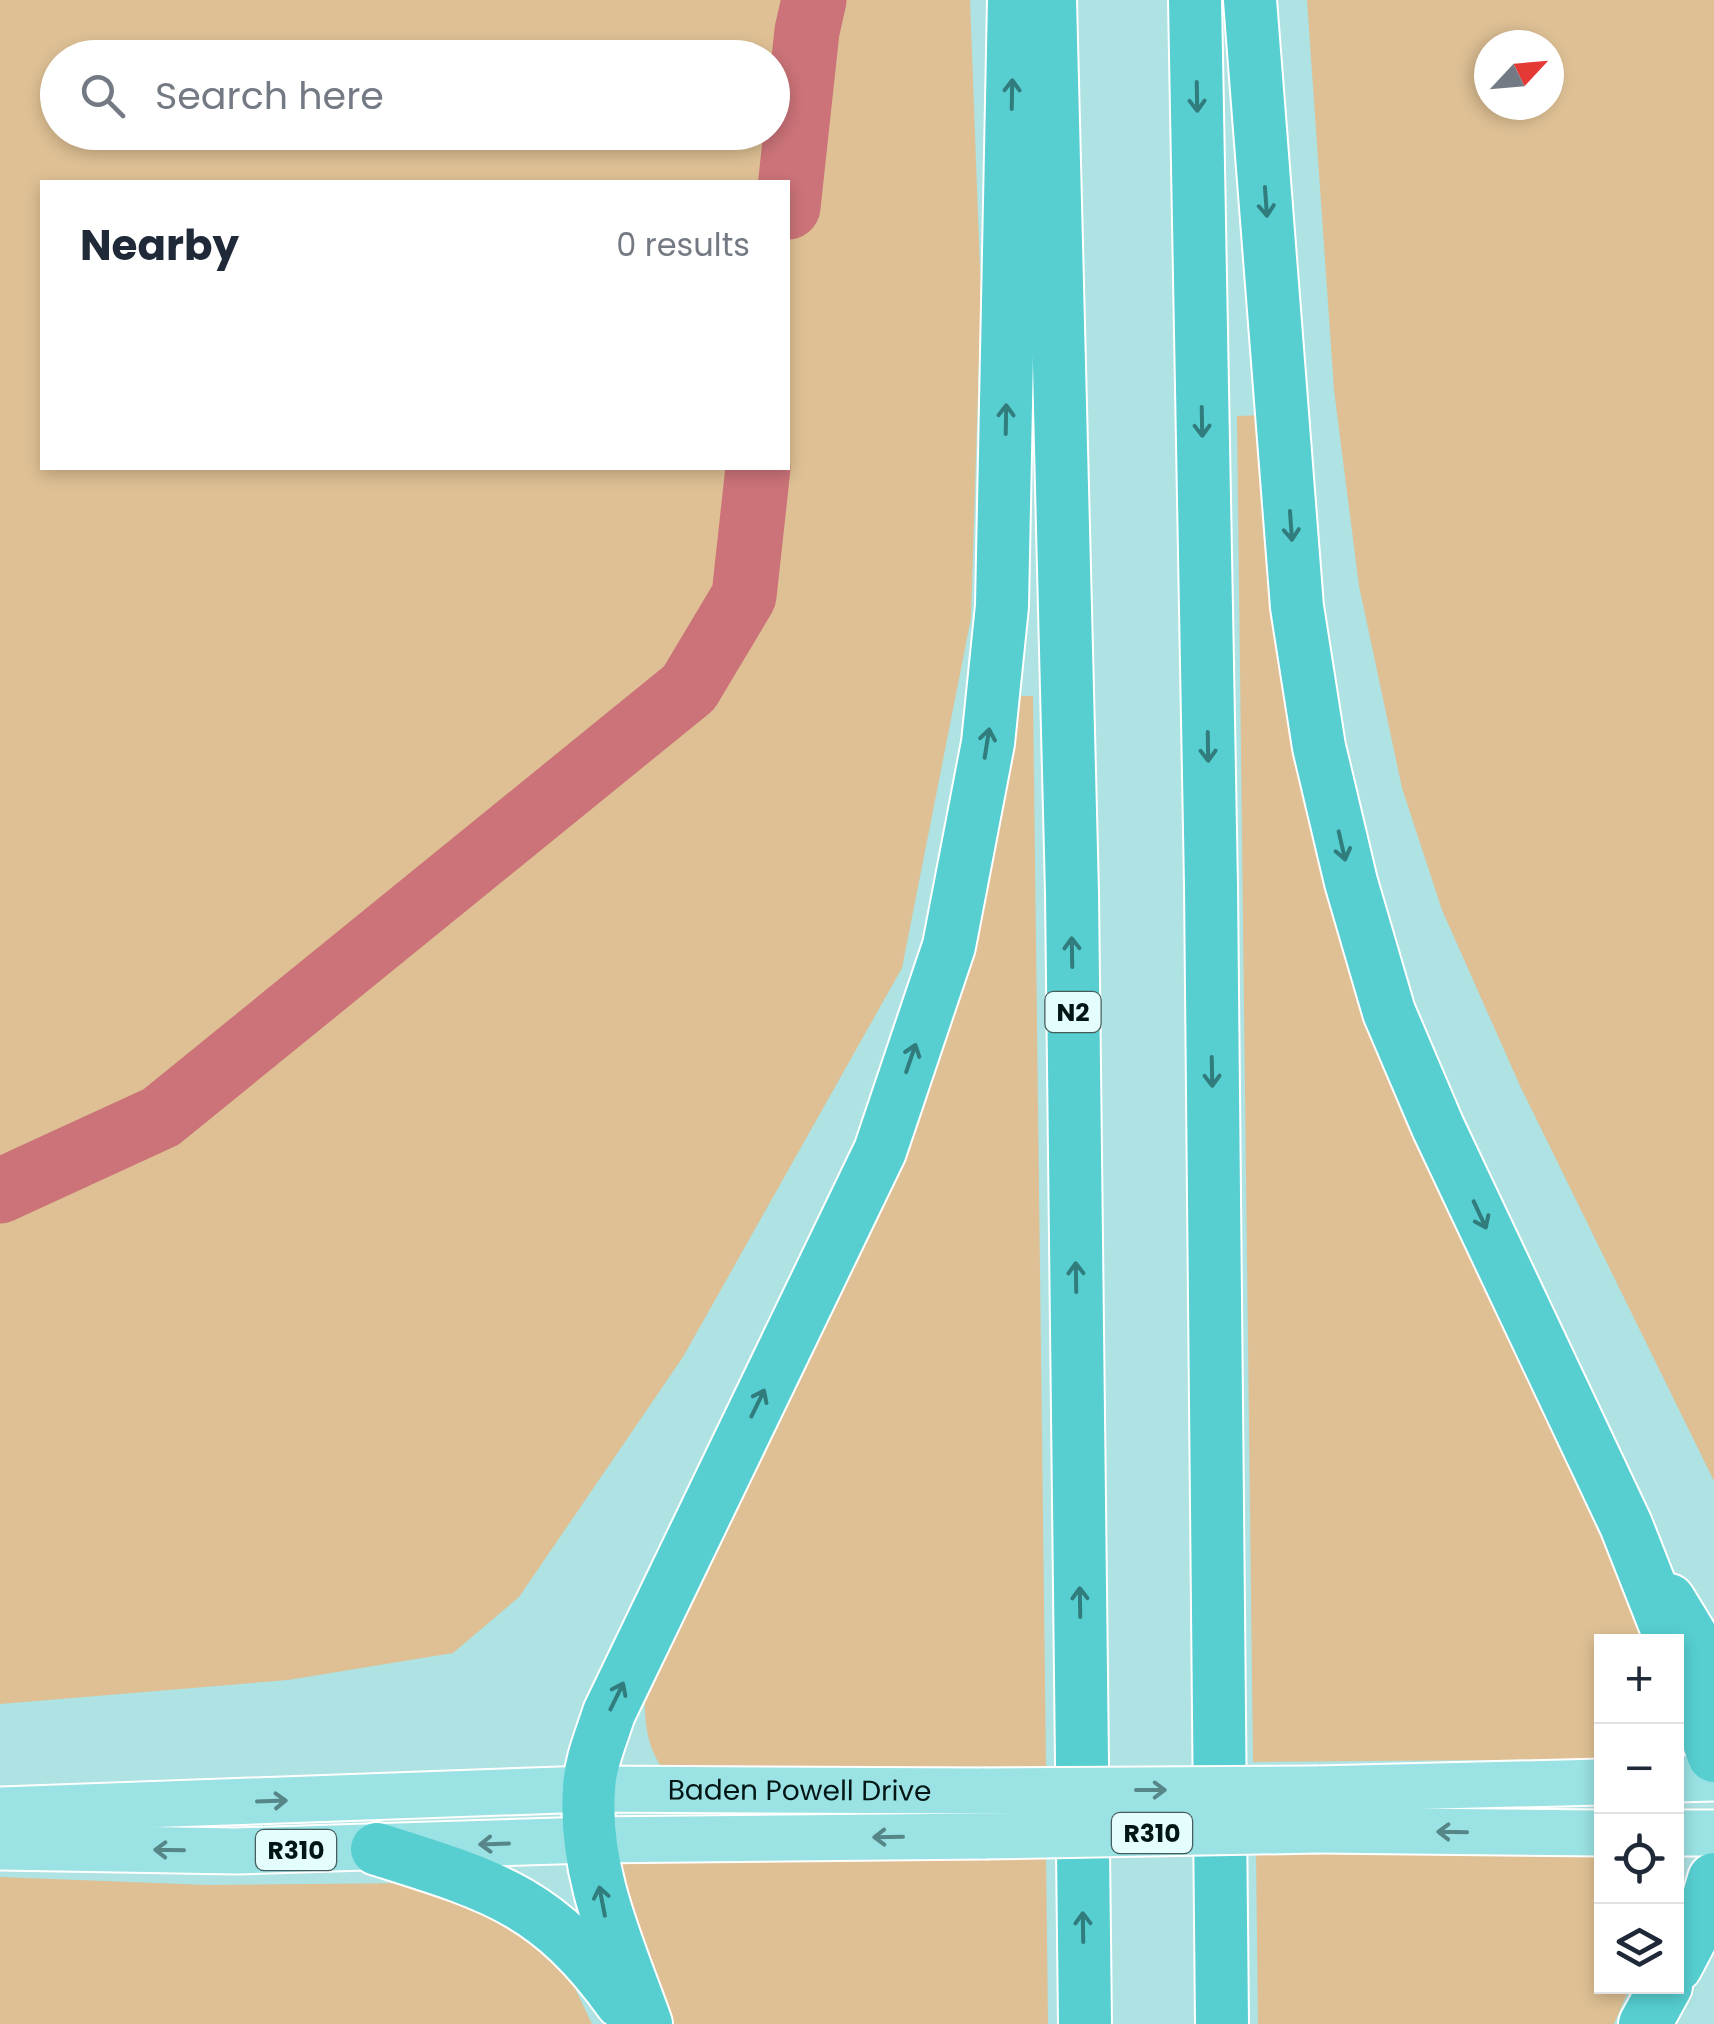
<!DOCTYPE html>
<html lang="en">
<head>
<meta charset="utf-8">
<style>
  body { margin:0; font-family:Poppins,sans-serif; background:#f6f6f7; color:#1f2937 }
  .controls { position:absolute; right:30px; bottom:30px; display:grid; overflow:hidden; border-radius:0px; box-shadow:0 5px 15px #0003 }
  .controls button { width:90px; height:90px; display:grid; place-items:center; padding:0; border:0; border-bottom:2px solid #e0e1e3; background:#fff; color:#1f2937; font:50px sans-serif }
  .compass { position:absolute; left:1474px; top:30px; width:90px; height:90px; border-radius:50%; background:#fff; box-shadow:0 5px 15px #0003; rotate:64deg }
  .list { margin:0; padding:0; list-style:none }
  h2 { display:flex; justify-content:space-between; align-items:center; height:130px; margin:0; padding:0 40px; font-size:42px }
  h2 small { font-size:32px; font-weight:400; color:#747a83 }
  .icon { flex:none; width:55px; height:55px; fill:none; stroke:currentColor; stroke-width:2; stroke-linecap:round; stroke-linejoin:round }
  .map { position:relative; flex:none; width:1714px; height:2024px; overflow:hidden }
  .search { position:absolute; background:#fff; box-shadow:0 5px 15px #0003; left:40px; top:40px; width:750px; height:110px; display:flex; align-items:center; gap:25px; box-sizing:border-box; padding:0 35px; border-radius:55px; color:#747a83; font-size:38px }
  .panel { position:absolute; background:#fff; box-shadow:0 5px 15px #0003; left:40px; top:180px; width:750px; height:290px; border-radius:0px }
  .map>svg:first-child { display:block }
  .green { fill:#dec094; fill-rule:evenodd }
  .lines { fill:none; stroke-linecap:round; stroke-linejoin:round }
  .river { stroke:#cb7378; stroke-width:65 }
  .major-casing { stroke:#fff; stroke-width:49 }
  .highway-casing { stroke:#fff; stroke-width:56 }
  .major { stroke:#9ae2e3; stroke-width:45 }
  .highway { stroke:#57cfd1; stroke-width:52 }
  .major-bridge-casing { stroke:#fff; stroke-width:49; stroke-linecap:butt }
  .major-bridge { stroke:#9ae2e3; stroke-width:45 }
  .oneway { stroke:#317c7d }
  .oneway2 { stroke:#568687 }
  .labels { text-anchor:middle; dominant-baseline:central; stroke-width:9; stroke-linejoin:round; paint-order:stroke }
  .shield { fill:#e4fefe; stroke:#465c5c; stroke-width:2.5 }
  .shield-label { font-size:25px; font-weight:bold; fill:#031616 }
  .street-label { font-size:28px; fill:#031616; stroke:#e4fefe }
</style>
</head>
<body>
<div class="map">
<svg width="1714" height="2024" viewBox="0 0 1714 2024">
  <rect width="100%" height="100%" fill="#aee2e3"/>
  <!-- green -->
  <g class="green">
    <path d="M0,0h970l11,296 -10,322 -69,350 -219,389 -164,240 -66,56 -165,27 -288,24zM58,58h714v74h-714zM788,182v286h-746v-286z"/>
    <path d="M1307,0h407v1481l-193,-393 -79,-178 -40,-122 -43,-202 -25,-196zM1489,45h60v60h-60z"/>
    <polygon points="1264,415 1436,1183 1649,1641 1602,1642 1601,1759 1253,1762 1237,416"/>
    <path d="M1020,696h13l13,1070 -384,2c-17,-24 -18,-52 -17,-81l357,-884z"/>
    <polygon points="1601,1846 1602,1986 1630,1987 1614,2024 1258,2024 1256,1852"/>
    <polygon points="1046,1855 1048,2024 663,2024 615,1879 622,1859"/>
    <polygon points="0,1877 208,1885 419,1883 518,1924 571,1980 592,2024 0,2024"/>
  </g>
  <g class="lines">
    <!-- river -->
    <g class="river">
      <polyline points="788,207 807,31 814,0"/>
      <polyline points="0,1191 161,1117 689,688 744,596 758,468"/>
    </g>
    <defs>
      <g id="major">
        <polyline points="1676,1779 1714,1778"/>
        <polyline points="1317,1789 1602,1782"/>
        <path id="s1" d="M0,1810l589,-21 395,2"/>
        <polyline points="1319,1830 1602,1833"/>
        <polyline points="1676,1833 1714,1833"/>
        <polyline points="0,1847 236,1851 591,1840 985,1836"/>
      </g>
      <g id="highway">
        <polyline points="1050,0 1072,893 1085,2024"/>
        <polyline points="1195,0 1211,886 1222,2024"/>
        <polyline points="1250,0 1297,607 1319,747 1351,882 1389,1012 1438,1127 1626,1525 1672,1642"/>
        <polyline points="1669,1600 1714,1674"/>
        <polyline points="1676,1652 1714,1756"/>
        <path d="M377,1849c114,36 171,51 244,153"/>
        <polyline points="1676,1966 1704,1913 1714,1879"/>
        <path d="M646,2024c-27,-76 -63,-152 -57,-235 1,-26 12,-51 20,-76l271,-562 69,-205 39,-203 14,-137 12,-606"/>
        <polyline points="1645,2024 1666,1986"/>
      </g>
    </defs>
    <!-- major casing -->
    <use href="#major" class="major-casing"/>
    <!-- highway casing -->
    <use href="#highway" class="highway-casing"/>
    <!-- major -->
    <use href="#major" class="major"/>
    <!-- highway -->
    <use href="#highway" class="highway"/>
    <defs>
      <g id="major-bridge">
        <polyline points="984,1791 1317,1789"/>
        <polyline points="985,1836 1319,1830"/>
      </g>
    </defs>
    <!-- major-bridge casing -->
    <use href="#major-bridge" class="major-bridge-casing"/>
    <!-- major-bridge -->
    <use href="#major-bridge" class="major-bridge"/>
  </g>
  <!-- one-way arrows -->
  <defs><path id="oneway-shaft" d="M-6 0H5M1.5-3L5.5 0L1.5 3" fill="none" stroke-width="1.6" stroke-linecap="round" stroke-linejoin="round" transform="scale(2.5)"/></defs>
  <g class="oneway">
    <use href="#oneway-shaft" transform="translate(1012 94) rotate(-89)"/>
    <use href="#oneway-shaft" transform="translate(1197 97) rotate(89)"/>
    <use href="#oneway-shaft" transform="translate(1266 202) rotate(86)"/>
    <use href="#oneway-shaft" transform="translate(1006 419) rotate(-89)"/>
    <use href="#oneway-shaft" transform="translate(1202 422) rotate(89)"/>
    <use href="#oneway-shaft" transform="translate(1291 526) rotate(86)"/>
    <use href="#oneway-shaft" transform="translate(987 743) rotate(-81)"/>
    <use href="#oneway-shaft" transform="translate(1208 747) rotate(89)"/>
    <use href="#oneway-shaft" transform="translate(1342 846) rotate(77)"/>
    <use href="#oneway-shaft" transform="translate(1072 952) rotate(-91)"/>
    <use href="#oneway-shaft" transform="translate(911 1058) rotate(-71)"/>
    <use href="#oneway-shaft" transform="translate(1212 1072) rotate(89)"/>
    <use href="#oneway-shaft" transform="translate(1480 1215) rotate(65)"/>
    <use href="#oneway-shaft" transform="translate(1076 1277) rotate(-91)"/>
    <use href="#oneway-shaft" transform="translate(758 1403) rotate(-64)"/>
    <use href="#oneway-shaft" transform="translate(1080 1602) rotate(-91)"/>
    <use href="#oneway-shaft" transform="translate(617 1696) rotate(-64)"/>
    <use href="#oneway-shaft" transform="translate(602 1901) rotate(-101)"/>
    <use href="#oneway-shaft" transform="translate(1083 1927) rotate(-91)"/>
  </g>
  <g class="oneway2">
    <use href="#oneway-shaft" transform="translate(1151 1790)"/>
    <use href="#oneway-shaft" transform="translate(272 1801) rotate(-2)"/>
    <use href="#oneway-shaft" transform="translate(1452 1832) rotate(-179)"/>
    <use href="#oneway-shaft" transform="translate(888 1837) rotate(179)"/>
    <use href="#oneway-shaft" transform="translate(494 1844) rotate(178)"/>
    <use href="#oneway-shaft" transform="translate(169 1850) rotate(-179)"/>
  </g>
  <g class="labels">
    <!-- shield labels -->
    <g class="shield">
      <rect x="1045.5" y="992" width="55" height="40" rx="8"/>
      <rect x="1112" y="1813" width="80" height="40" rx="8"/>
      <rect x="256" y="1830" width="80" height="40" rx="8"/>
    </g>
    <g class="shield-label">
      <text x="1073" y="1012">N2</text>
      <text x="1152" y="1833">R310</text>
      <text x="296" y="1850">R310</text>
    </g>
    <!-- street labels -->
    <g class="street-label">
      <text stroke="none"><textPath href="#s1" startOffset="800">Baden Powell Drive</textPath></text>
    </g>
  </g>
</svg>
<div class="controls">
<button>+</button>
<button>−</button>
<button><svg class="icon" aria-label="locate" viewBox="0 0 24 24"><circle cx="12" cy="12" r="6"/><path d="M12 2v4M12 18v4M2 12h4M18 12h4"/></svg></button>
<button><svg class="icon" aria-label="layers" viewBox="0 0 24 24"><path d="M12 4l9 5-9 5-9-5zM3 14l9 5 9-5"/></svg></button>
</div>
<svg class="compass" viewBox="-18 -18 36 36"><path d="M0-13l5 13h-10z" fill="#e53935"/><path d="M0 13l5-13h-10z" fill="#747a83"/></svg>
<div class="search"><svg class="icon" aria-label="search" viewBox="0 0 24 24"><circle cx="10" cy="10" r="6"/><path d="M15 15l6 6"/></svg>Search here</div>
<section class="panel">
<h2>Nearby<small>0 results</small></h2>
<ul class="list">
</ul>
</section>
</div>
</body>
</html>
